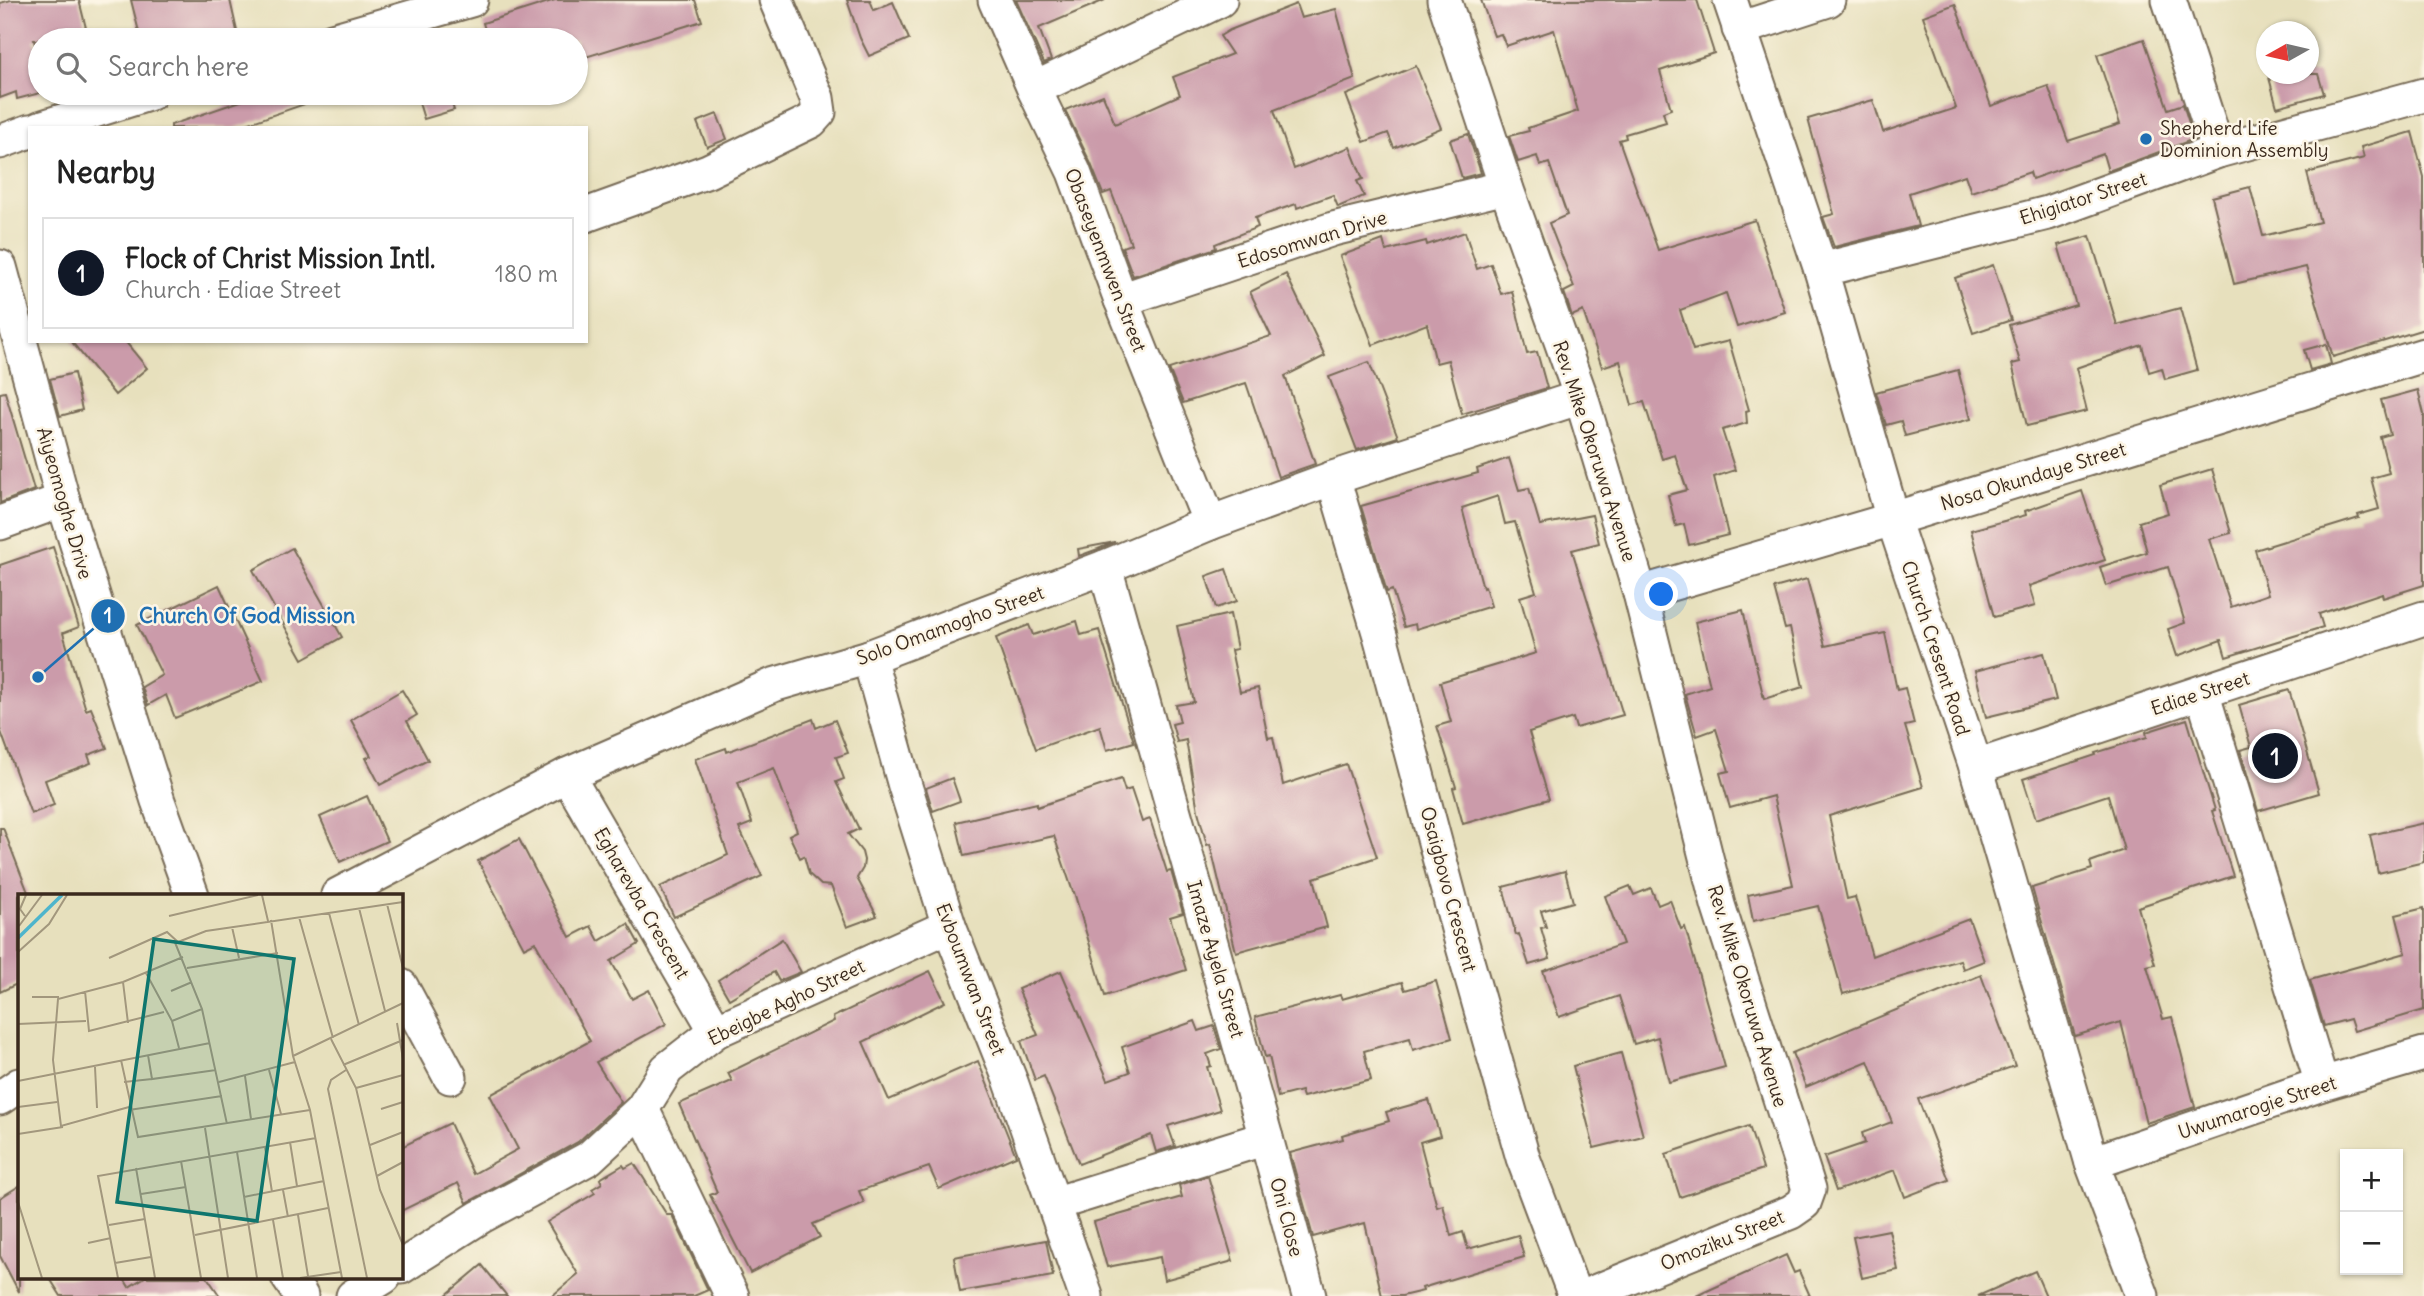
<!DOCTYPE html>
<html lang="en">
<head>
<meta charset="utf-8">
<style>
  body { margin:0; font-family:Delius,sans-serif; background:#f2f2f2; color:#222 }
  .controls { position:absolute; right:21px; bottom:21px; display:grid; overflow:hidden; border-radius:0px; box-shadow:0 2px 5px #0004 }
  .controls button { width:63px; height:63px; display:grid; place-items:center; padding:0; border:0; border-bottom:2px solid #e0e0e0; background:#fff; color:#222; font:35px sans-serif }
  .compass { position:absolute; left:2256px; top:21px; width:63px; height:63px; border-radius:50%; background:#fff; box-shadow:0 2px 5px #0004; rotate:262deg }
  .you { position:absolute; left:1662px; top:595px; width:24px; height:24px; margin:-18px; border:5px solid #fff; border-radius:50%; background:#1a73e8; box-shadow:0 0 0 10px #1a73e833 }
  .badge { display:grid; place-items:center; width:46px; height:46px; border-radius:50%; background:#111827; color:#fff; font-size:23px; font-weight:700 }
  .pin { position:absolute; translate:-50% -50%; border:4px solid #fff; box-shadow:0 2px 7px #0006 }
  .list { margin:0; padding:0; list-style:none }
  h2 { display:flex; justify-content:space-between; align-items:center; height:91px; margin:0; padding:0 28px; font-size:30px }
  h2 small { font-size:23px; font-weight:400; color:#767676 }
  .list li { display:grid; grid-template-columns:46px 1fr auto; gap:21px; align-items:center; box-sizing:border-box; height:112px; margin:0 14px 14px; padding:0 14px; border:2px solid #e0e0e0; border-radius:0px }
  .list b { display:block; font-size:26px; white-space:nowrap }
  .list p { margin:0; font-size:23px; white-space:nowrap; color:#767676 }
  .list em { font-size:23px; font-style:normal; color:#767676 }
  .icon { flex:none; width:38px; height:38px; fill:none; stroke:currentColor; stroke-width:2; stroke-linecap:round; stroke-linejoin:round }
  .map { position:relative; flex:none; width:2424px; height:1296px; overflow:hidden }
  .search { position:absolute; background:#fff; box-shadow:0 2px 5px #0004; left:28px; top:28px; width:560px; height:77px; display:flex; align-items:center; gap:18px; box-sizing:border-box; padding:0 24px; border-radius:38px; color:#767676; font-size:26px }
  .panel { position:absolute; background:#fff; box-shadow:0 2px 5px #0004; left:28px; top:126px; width:560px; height:217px; border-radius:0px }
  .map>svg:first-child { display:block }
  .building { fill:#cb9baa }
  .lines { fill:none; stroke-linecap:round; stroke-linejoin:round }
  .minor-casing { stroke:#776a56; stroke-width:37 }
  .minor { stroke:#fff; stroke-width:33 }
  .poi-dot { fill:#1f6fb2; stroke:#fcf5e5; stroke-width:2.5 }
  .labels { text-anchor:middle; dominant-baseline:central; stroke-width:5; stroke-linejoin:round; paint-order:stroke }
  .poi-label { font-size:19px; fill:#3b2a1e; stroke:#fcf5e5; text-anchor:start }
  .street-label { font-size:19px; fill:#3b2a1e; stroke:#fcf5e5 }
  .inset-river { fill:none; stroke:#4eb5cc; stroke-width:3.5 }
  .inset-road { fill:none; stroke:#a2977d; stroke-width:2 }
  .view { fill:#0f766e; fill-opacity:0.15; stroke:#0f766e; stroke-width:3.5 }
  .inset-edge { fill:none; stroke:#3b2a1e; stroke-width:3.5 }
  .leader { fill:none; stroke:#1f6fb2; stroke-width:2.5 }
  .callout-dot { fill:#1f6fb2; stroke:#fcf5e5; stroke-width:2.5 }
  .mark-label { font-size:21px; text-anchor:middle; font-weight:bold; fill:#fff }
  .callout-label { font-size:21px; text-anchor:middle; font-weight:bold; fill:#1f6fb2; stroke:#fcf5e5; stroke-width:5; stroke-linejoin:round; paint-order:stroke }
</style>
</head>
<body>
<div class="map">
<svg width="2424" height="1296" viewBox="0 0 2424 1296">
  <rect width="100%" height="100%" fill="#fcf5e5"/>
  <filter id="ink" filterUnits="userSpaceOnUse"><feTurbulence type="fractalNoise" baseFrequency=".0143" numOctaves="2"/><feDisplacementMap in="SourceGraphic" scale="14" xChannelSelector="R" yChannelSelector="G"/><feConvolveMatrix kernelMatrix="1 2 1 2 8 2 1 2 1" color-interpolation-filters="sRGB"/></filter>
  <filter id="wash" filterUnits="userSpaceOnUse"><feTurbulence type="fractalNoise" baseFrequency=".00686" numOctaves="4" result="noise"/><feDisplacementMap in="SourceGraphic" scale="28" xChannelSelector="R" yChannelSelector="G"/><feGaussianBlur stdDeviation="1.57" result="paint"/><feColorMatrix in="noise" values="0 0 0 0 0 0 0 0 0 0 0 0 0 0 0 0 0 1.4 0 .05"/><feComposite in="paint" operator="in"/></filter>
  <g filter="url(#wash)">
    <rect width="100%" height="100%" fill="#e7e0bd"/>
    <g id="blocks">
      <!-- building -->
      <g class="building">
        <polygon points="11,0 79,0 89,40 34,40 40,65 40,93 17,99 16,92 0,98 0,3"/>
        <polygon points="131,0 230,0 239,40 141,40"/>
        <polygon points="555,0 695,0 702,21 576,60 576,40 488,40 483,23"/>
        <polygon points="847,0 870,0 874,10 893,2 909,39 869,56 860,38"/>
        <polygon points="1016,0 1105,0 1039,28 1051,60 1044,63"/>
        <polygon points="1481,0 1697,0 1714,53 1660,71 1671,109 1663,112 1666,122 1625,134 1626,138 1619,140 1658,250 1755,220 1785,312 1737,327 1726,293 1680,310 1693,350 1729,341 1749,410 1746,411 1747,423 1722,430 1735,470 1714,477 1728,535 1689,545 1684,524 1676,526 1668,495 1687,490 1675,455 1662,459 1644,402 1632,405 1620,361 1602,367 1583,311 1572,316 1564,292 1574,287 1549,223 1567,215 1549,163 1540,166 1537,156 1518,162 1509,136 1529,131 1528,128 1578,111 1554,30 1506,46 1501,34 1494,36"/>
        <polygon points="1296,4 1301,18 1336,9 1355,79 1274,110 1294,169 1350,147 1363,179 1357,181 1364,196 1338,207 1333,195 1297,208 1296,204 1255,218 1258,227 1215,244 1216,248 1133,276 1122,247 1131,244 1111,191 1103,194 1091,164 1065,110 1103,95 1115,124 1180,95 1173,77 1232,54 1220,36 1230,30"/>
        <polygon points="1955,4 1991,106 2048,86 2068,141 2120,124 2097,55 2144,39 2168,109 2183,104 2194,139 2108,171 2103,154 2032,179 2030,172 1971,192 1965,175 1909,193 1918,226 1834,247 1823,217 1834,214 1808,119 1873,100 1883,132 1956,108 1923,16"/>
        <polygon points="1416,66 1441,128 1394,148 1388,133 1364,142 1346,95"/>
        <polygon points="2268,74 2318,74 2324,94 2277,107"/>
        <polygon points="264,93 327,93 328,96 235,128 171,128 171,125"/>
        <polygon points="416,93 448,93 454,110 424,119"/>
        <polygon points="717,114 727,139 707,147 697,122"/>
        <polygon points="2412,132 2424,177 2424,329 2333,357 2306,267 2234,284 2212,197 2250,187 2263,236 2320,222 2307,173 2364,158 2361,147"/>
        <polygon points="1468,134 1481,173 1462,178 1450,140"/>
        <polygon points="1465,232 1477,269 1491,264 1501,294 1512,291 1527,354 1537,352 1547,388 1462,414 1448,360 1436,363 1427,324 1373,345 1340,256 1383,240 1386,251 1426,241 1427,245"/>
        <polygon points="2090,236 2117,325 2180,308 2197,370 2165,379 2162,368 2149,372 2142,345 2076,368 2087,411 2027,426 2012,364 2020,362 2009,325 2076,305 2058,245"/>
        <polygon points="1993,265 2011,320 1973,333 1955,278"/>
        <polygon points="1286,274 1325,356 1285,376 1315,464 1278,477 1246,383 1183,403 1169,369 1271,336 1250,292"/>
        <polygon points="71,341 125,341 147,368 115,395"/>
        <polygon points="2326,344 2331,364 2310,370 2304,350"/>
        <polygon points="1369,362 1398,437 1357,450 1329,377"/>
        <polygon points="1958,370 1971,419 1905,436 1901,421 1886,425 1876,392"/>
        <polygon points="74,373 82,410 60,416 50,379"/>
        <polygon points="2418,390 2424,414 2424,585 2383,598 2382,593 2319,614 2323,627 2226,657 2221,640 2177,656 2168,629 2185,623 2168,567 2106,586 2100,567 2147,552 2139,522 2168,513 2160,485 2212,469 2231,533 2209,539 2231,607 2268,594 2255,550 2359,518 2358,515 2379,509 2371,478 2389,473 2380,437 2390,434 2381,400"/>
        <polygon points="5,392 34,490 0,503 0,393"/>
        <polygon points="1509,458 1519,490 1529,488 1540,525 1592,515 1599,543 1572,550 1623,715 1576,728 1573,718 1529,732 1549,799 1463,824 1453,788 1456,787 1437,726 1451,722 1440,682 1536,653 1520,597 1536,592 1515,522 1505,524 1498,496 1462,508 1483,588 1485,587 1491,606 1416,629 1415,624 1404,627 1392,590 1387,592 1361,506 1478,473 1477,469"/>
        <polygon points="2082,491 2105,560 2029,586 2035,606 1994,617 1971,530 2026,515 2025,511"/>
        <polygon points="1115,542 1098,549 1079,556 1078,549"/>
        <polygon points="53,547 79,627 63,633 86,710 91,708 107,748 88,755 91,763 45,780 54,805 31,814 0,729 0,565"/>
        <polygon points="292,548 342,637 303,659 253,570"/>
        <polygon points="1226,569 1237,601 1216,608 1206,576"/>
        <polygon points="1807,579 1825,646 1885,633 1897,690 1905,688 1914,724 1905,726 1923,787 1829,816 1847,899 1855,897 1872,956 1969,919 1984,961 1963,969 1960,960 1843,994 1818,906 1753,921 1748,895 1793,885 1773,796 1730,808 1720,773 1729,771 1716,729 1697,736 1685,694 1710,686 1695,622 1743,610 1764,699 1803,687 1790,628 1785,629 1774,588"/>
        <polygon points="219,585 263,681 175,718 166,695 148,705 142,687 162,675 137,625"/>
        <polygon points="1230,614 1237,649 1231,650 1240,692 1258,688 1268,738 1273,737 1283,785 1346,764 1377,857 1314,878 1327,927 1236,952 1210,844 1207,845 1198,811 1186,740 1177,742 1172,724 1180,722 1176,705 1194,702 1177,626"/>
        <polygon points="1077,621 1081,635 1099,630 1134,742 1107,750 1100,726 1036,749 996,638 1029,625 1033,635"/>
        <polygon points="2044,653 2056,700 1986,717 1975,671"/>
        <polygon points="402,690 417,715 407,721 428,760 380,785 366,758 371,756 351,720"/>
        <polygon points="2289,690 2319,793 2258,811 2240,750 2251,747 2239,705"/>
        <polygon points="813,719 816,728 835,720 848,753 836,757 844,779 836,782 859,829 848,834 862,852 864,860 863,868 857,878 877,916 847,927 831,886 821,885 809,874 804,856 800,858 789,835 797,831 774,768 738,782 752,823 739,828 762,876 674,917 660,887 728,855 695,759 726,748 727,752"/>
        <polygon points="2187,719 2215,810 2212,811 2233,876 2138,907 2155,964 2147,966 2163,1019 2172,1017 2195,1107 2146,1123 2121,1022 2075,1036 2032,888 2092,869 2090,862 2124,850 2108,795 2036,819 2023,779 2096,755 2095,753 2147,737 2146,732"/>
        <polygon points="952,778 960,801 933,811 926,788"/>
        <polygon points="1121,779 1125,791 1131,789 1142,822 1150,819 1167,872 1171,871 1183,913 1170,917 1186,970 1105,996 1074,892 1073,892 1054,836 964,856 956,822 1037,803 1037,807"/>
        <polygon points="367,796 387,841 340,862 320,817"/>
        <polygon points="2424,823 2424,862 2378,873 2370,835"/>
        <polygon points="0,828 3,828 29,895 19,895 19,983 0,992"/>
        <polygon points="519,839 570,937 591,926 599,941 628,924 639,944 611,961 632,999 649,990 666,1024 596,1062 621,1102 578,1142 467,1203 458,1183 401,1211 401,1147 450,1123 473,1174 518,1149 490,1095 590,1041 535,942 524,948 478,861"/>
        <polygon points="1565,871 1573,902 1541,911 1546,927 1541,928 1550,959 1529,965 1519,934 1516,935 1503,887"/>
        <polygon points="1630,886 1634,895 1651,888 1658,905 1670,900 1681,929 1685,927 1725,1067 1669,1082 1658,1037 1634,1044 1619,996 1559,1017 1543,971 1623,944 1605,896"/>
        <polygon points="2424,908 2424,1010 2354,1031 2350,1019 2324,1026 2310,980 2406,953 2396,915"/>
        <polygon points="782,939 801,972 779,981 774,972 729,999 718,980"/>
        <polygon points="930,971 945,1002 863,1042 889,1100 978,1061 1016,1156 939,1189 929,1167 859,1191 864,1203 813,1224 820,1237 750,1273 710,1195 717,1192 679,1104 732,1081 728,1073 834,1021 833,1017"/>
        <polygon points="1061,971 1108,1080 1130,1072 1122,1047 1195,1021 1199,1031 1214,1026 1221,1049 1207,1054 1211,1066 1207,1067 1220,1110 1168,1126 1175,1146 1156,1152 1151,1135 1079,1164 1044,1076 1035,1080 1021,1041 1038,1035 1018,989"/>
        <polygon points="1981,975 2015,1066 1918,1099 1949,1180 1905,1197 1895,1170 1836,1191 1824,1157 1865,1143 1862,1133 1892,1122 1868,1061 1806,1087 1792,1053"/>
        <polygon points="1436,981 1452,1038 1413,1050 1410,1038 1364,1051 1371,1080 1303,1097 1301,1091 1278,1097 1269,1056 1265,1057 1255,1017 1340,995 1342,999 1402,982 1405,990"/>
        <polygon points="1621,1053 1643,1136 1594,1148 1573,1066"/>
        <polygon points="1429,1100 1440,1136 1420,1142 1437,1207 1443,1205 1451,1236 1463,1232 1468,1249 1518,1235 1524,1257 1422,1288 1423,1291 1402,1296 1382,1296 1365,1223 1313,1237 1290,1153 1343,1139 1342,1135 1389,1121 1386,1112"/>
        <polygon points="1749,1126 1763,1169 1680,1197 1666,1154"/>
        <polygon points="634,1163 667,1215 672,1215 708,1290 694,1296 552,1296 578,1274 547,1222 595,1193 592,1189 602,1183 600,1179 623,1165 625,1168"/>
        <polygon points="1208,1176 1233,1261 1164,1280 1160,1257 1107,1267 1094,1222 1182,1197 1179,1185"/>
        <polygon points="19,1186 19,1292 0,1256 0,1198"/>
        <polygon points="1889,1230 1898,1270 1862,1278 1853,1237"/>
        <polygon points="1046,1240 1053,1276 960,1292 954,1257"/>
        <polygon points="1786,1255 1794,1273 1799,1271 1810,1296 1696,1296"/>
        <polygon points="482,1265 507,1296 445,1296"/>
        <polygon points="2035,1271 2046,1296 1978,1296"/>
        <polygon points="49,1277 123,1277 129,1287 145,1277 207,1277 220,1296 61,1296"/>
      </g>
    </g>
  </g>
  <g filter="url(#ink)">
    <use href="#blocks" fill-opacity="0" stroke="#776a56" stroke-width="2"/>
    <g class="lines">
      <defs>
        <g id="minor">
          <polyline points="995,0 1034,89 1074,172 1121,300 1210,523"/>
          <polyline points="1444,0 1506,187 1581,397 1640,593 1718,905 1809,1189 1804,1203 1791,1212 1585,1296"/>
          <polyline points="1730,0 1821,270 1893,519 1976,767 2092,1163 2142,1296"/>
          <polyline points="2169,0 2218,151"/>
          <polyline points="1739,29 1828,0"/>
          <polyline points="332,40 471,0"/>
          <polyline points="1034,89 1220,0"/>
          <polyline points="40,128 151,93"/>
          <polyline points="0,142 30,131"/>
          <polyline points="586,215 708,171 811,121 819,112 817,98 776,0"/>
          <polyline points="0,267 63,500 158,801 192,895"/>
          <polyline points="1821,270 2048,213 2218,151 2424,95"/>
          <polyline points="1121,300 1333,229 1506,187"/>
          <polyline points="1333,478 1381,639 1460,936 1523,1158 1575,1296"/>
          <polyline points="0,523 63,500"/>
          <polyline points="1640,593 1893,519 2424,355"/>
          <polyline points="869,657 905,786 949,926 1011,1082 1086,1296"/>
          <polyline points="2202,692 2322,1084"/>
          <polyline points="1976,767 2424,618"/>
          <polyline points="567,775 716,1031"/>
          <polyline points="338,895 567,775 773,685 869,657 1105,567 1210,523 1333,478 1581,397"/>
          <polyline points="401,986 450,1077"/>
          <polyline points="0,1098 19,1085"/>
          <polyline points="642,1109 732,1296"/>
          <polyline points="1266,1138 1309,1296"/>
          <polyline points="2092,1163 2322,1084 2424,1054"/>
          <polyline points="1054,1204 1266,1138 1105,567"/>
          <polyline points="401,1267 480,1217 589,1158 642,1109 667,1069 716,1031 949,926"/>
          <polyline points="288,1277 301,1296"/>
          <polyline points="353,1296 384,1277"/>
        </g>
      </defs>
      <!-- minor casing -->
      <use href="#minor" class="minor-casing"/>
      <!-- minor -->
      <use href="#minor" class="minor"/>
    </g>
  </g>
  <!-- markers -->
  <circle class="poi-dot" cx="2146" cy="139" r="7"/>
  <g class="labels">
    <!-- poi labels -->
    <g class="poi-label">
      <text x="2160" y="128">Shepherd Life<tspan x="2160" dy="22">Dominion Assembly</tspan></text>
    </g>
    <!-- street labels -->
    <g class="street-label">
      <text transform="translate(2083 198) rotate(-18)">Ehigiator Street</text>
      <text transform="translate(1312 239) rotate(-17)">Edosomwan Drive</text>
      <text transform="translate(1106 260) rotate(69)">Obaseyenmwen Street</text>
      <text transform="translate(1595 451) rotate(72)">Rev. Mike Okoruwa Avenue</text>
      <text transform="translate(2033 476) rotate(-17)">Nosa Okundaye Street</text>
      <text transform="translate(65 503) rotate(74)">Aiyeomoghe Drive</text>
      <text transform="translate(950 625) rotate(-20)">Solo Omamogho Street</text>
      <text transform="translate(1936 648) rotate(72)">Church Cresent Road</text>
      <text transform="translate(2200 693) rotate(-18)">Ediae Street</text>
      <text transform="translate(1449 889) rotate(75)">Osaigbovo Crescent</text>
      <text transform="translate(642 903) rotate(60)">Egharevba Crescent</text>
      <text transform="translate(1216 959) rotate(74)">Imaze Ayela Street</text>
      <text transform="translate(971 979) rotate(69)">Evboumwan Street</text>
      <text transform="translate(1748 996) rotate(73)">Rev. Mike Okoruwa Avenue</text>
      <text transform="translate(786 1002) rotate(-26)">Ebeigbe Agho Street</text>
      <text transform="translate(2257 1107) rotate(-18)">Uwumarogie Street</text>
      <text transform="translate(1287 1217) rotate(75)">Oni Close</text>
      <text transform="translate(1722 1240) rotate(-22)">Omoziku Street</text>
    </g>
  </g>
  <!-- overview -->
  <g transform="translate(18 894)">
    <rect width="385" height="385" fill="#e7e0bd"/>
    <path class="inset-river" d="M0,44l44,-43"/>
    <path class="inset-road" d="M244,1l6,26M369,10l16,64M341,14l26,103M311,19l30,112M7,22l-5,-7 6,-14M151,22l89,-21M281,23l34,121M253,26l22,136 17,54 32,168M1,32l23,-31M214,33l7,31M156,46l28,69 25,115M0,58l31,-28 18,-29M91,64l58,-26 11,10 28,-11 197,-29M169,74l91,-15M128,79l26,48 7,27M105,88l5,41M67,97l4,40 75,-19M153,97l21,-9M14,103h27M154,127l30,-12M379,129l6,36M0,130l68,-3M313,145l25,49 24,102 23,55M130,161l4,24 64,-9M275,162l110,-53M103,166l17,77 172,-27M325,171l60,-25M77,173l2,41M251,176l12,44M328,176l-15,10 -3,9 39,189M227,182l6,43M0,187l192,-38M106,188l28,-3M201,188l76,-20M338,194l47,-13M0,213l39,-5M111,213l-68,19 -8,-66 5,-61 65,-17 60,-25M363,215l22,-7M111,216l93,-14M187,234l23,150M0,240l45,-7M272,248l7,44M352,251l33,-13M247,253l7,45M219,258l20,126M163,267l20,117M118,274l19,110M359,282l26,-14M265,296l5,27M123,300l45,-7M226,303l80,-16M0,308l24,76M280,321l10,61M255,326l10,58M91,331l36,-6M177,341l133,-27M70,349l23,-5M97,369l36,-6M100,384l-20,-102 218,-38M282,384l41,-6"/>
    <path class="view" d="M136,45l140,20 -37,262 -140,-19z"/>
    <rect width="385" height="385" class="inset-edge"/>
  </g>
  <!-- callouts -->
  <path class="leader" d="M38 677L108 616"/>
  <g class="callout-dot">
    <circle cx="38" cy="677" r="7"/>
    <circle cx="108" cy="616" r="18"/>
  </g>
  <g class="mark-label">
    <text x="108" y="623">1</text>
  </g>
  <g class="callout-label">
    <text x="247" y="623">Church Of God Mission</text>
  </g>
</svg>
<div class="controls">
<button>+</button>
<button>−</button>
</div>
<svg class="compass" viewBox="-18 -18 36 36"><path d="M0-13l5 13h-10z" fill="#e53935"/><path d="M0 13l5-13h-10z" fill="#767676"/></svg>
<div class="you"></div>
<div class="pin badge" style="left:2275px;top:756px">1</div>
<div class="search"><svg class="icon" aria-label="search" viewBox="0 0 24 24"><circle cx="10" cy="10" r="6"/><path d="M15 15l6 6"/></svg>Search here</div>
<section class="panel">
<h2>Nearby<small></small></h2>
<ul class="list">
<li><span class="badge">1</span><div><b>Flock of Christ Mission Intl.</b><p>Church · Ediae Street</p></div><em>180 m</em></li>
</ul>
</section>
</div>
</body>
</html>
